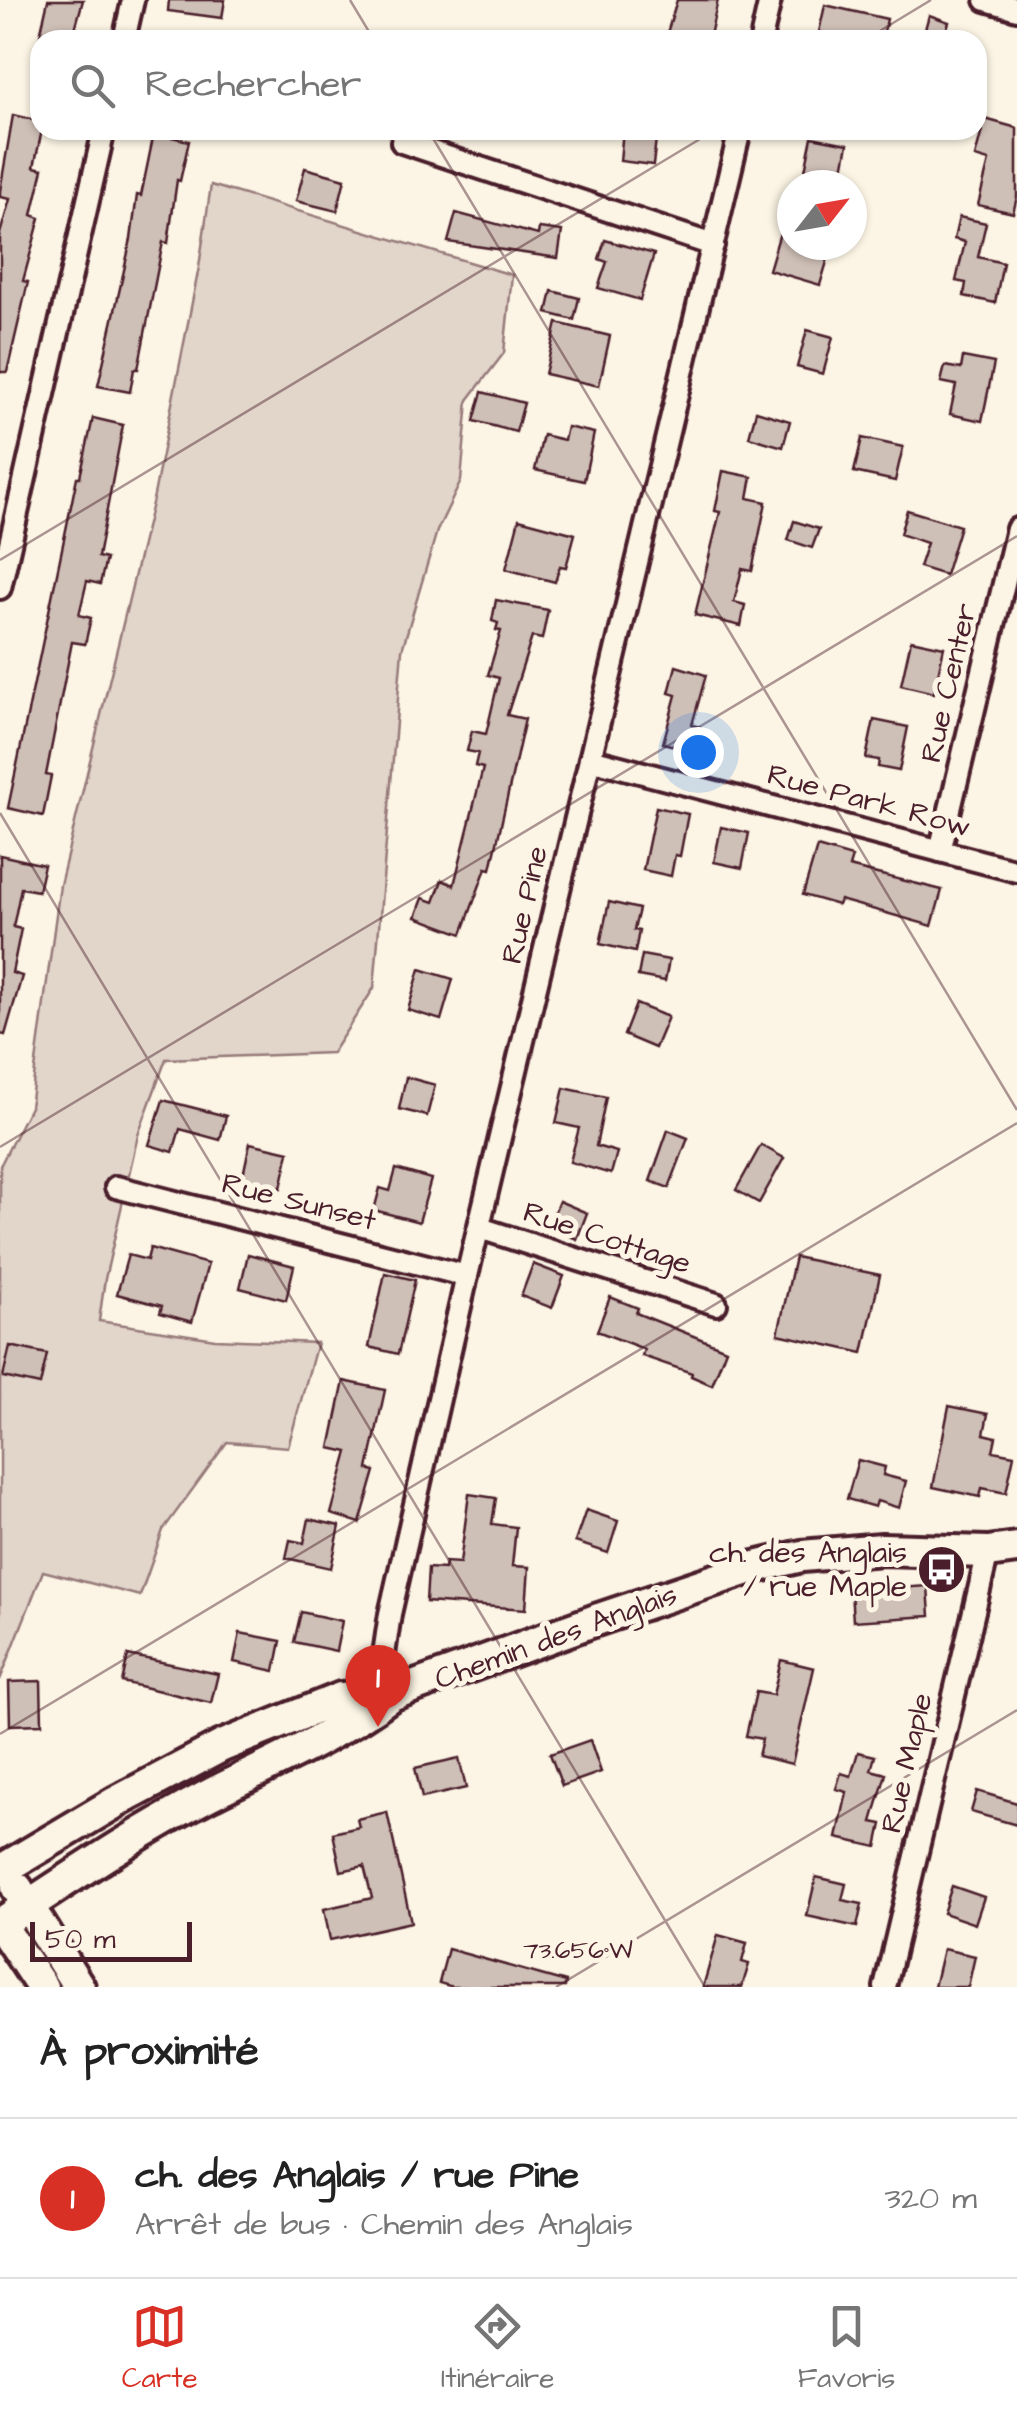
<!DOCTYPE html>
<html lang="fr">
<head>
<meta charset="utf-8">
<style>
  body { margin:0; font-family:"Architects Daughter",sans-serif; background:#f6f6f6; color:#222 }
  .compass { position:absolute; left:777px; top:170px; width:90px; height:90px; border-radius:50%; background:#fff; box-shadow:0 2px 8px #0004; rotate:59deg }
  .scale { position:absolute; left:30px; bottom:25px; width:162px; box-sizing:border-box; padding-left:10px; border:5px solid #4a1f2b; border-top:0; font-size:28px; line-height:35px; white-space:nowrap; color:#4a1f2b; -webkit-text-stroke:8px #fcf5e5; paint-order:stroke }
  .you { position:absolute; left:698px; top:752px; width:35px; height:35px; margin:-25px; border:8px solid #fff; border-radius:50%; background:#1a73e8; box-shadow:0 0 0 15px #1a73e833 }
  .badge { display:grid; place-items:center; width:65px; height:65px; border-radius:50%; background:#d93025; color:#fff; font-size:32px; font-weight:700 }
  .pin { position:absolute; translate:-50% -82px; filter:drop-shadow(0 2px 5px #0008) }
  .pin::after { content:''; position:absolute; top:52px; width:35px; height:30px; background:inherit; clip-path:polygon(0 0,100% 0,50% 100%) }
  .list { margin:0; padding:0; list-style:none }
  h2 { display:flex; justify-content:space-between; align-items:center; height:130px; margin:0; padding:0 40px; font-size:42px }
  h2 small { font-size:32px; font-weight:400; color:#767676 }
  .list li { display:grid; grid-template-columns:65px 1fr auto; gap:30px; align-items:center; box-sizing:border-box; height:160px; padding:0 40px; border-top:2px solid #e0e0e0 }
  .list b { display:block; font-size:38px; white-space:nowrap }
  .list p { margin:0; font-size:32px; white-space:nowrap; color:#767676 }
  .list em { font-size:32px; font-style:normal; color:#767676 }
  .icon { flex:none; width:55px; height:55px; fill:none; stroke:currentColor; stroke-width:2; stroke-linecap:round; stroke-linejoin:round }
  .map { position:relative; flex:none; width:1017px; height:1987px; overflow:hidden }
  .search { position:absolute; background:#fff; box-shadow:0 2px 8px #0004; left:30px; right:30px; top:30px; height:110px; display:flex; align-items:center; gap:25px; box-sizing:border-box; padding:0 35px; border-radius:30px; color:#767676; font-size:38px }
  .sheet { height:290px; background:#fff }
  nav { display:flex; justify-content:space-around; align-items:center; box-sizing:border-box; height:140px; border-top:2px solid #e0e0e0; background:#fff; font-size:28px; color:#767676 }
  nav a { display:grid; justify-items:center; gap:5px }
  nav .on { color:#d93025 }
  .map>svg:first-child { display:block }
  .green { fill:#e2d5ca; stroke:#967a7a; stroke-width:2.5 }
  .building { fill:#cfc0b7; stroke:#4a1f2b; stroke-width:2.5 }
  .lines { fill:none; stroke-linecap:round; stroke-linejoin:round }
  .street-casing { stroke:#4a1f2b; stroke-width:28 }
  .secondary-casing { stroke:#4a1f2b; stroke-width:38 }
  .street { stroke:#fcf5e5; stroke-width:20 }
  .secondary { stroke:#fcf5e5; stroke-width:30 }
  .ticks { fill:none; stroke:#4a1f2b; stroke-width:2.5; stroke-opacity:0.45 }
  .labels { text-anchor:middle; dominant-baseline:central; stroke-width:10; stroke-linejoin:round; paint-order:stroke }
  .street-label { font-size:30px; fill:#4a1f2b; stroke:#fcf5e5 }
  .poi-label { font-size:30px; fill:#4a1f2b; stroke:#fcf5e5; text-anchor:end }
  .ticks-label { font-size:25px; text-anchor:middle; fill:#4a1f2b; stroke:#fcf5e5; stroke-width:10; stroke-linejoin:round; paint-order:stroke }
</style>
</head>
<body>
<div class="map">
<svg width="1017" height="1987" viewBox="0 0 1017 1987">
  <rect width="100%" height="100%" fill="#fcf5e5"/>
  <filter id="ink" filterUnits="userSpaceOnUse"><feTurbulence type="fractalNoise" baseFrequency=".01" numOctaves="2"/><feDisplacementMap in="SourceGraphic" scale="20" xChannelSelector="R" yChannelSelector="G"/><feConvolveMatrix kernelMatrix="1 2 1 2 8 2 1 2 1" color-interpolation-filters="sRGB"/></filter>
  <g filter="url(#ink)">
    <!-- green -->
    <polygon class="green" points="211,185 512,275 504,353 468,400 461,481 437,531 402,650 374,988 332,1053 166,1059 138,1135 105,1279 99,1321 215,1339 317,1343 288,1447 227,1442 163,1530 140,1596 43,1571 0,1680 0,1166 30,1107 60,885 154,495 199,267"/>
    <!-- building -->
    <g class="building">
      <polygon points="48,0 83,0 72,40 39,40"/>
      <polygon points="169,0 225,0 222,18 168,11"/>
      <polygon points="677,0 718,0 709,40 665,40"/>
      <polygon points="825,5 887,19 882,40 855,40 819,32"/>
      <polygon points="929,15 949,22 943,40 922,40"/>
      <polygon points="13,115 40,121 42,130 34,167 43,169 32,215 40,218 23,281 28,282 7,372 0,372 0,234 10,199 0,197 0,191"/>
      <polygon points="985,119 1017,128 1017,197 1013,213 978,205 989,161 975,157"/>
      <polygon points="623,130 657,130 653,165 620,161"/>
      <polygon points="154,133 189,141 180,181 177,180 168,243 163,242 138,369 134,369 130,392 98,386 131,239 137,195 141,196"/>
      <polygon points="812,137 848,144 841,180 824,176 822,185 802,185"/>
      <polygon points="305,168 345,179 337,211 296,201"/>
      <polygon points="787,209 792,209 792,245 832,245 820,285 769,270"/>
      <polygon points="456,213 538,235 539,228 562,231 558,258 448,242"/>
      <polygon points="959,217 986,223 978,257 1003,263 995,303 964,296 966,283 956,281 965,242 954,239"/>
      <polygon points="605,240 654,254 640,300 598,288 607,262 599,259"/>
      <polygon points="552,291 579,298 574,320 547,313"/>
      <polygon points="557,323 610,336 599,386 545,374"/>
      <polygon points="807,330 833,337 823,374 797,367"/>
      <polygon points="963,357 994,363 982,421 950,414 956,385 941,382 945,366 961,369"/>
      <polygon points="482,392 524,403 516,432 474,421"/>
      <polygon points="756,411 790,421 783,447 749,437"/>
      <polygon points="93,418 123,425 98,557 106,559 100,584 87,581 79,615 91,618 85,644 72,642 46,775 51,776 43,816 8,808 77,477 80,477"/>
      <polygon points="567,427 594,433 584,481 535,470 543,435 564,440"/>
      <polygon points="862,438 903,447 895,481 854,472"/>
      <polygon points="723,471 752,477 748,498 766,502 752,571 742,569 734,602 745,605 741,626 695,615 720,512 715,511"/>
      <polygon points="907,510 960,526 945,575 919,567 927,543 900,534"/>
      <polygon points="519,519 575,534 566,567 560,566 555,582 506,569"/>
      <polygon points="794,521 819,529 812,548 788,540"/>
      <polygon points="496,600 548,610 542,639 532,637 507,715 525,719 491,869 486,868 462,934 416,917 423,898 434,902 442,880 454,885 483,768 475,766 478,753 467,751 472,731 486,734 499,678 488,675 501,631 496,630 498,623 492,621"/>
      <polygon points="911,640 944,647 934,693 901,685"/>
      <polygon points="676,666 706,675 692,725 700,727 694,751 663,743 676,695 669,693"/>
      <polygon points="874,720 908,727 899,771 878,767 879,760 866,758"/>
      <polygon points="656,807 688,814 680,856 675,855 671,876 643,870"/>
      <polygon points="721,827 749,833 742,868 714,862"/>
      <polygon points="817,847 852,857 849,867 942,890 932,926 840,900 838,905 803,895"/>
      <polygon points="0,855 44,865 38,891 21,888 13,927 21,929 12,973 22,976 5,1035 0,1034"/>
      <polygon points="609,902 639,909 634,930 639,931 635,952 600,944"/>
      <polygon points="642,955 669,960 665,981 638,976"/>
      <polygon points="420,969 453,979 441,1020 408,1010"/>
      <polygon points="636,1004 668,1017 655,1048 624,1035"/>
      <polygon points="406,1077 435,1085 427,1116 399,1109"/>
      <polygon points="564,1088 606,1097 596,1146 617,1152 611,1174 570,1162 579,1128 556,1123"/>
      <polygon points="163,1100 226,1116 220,1140 180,1129 173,1152 149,1145"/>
      <polygon points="668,1130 688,1138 669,1188 650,1181"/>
      <polygon points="250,1143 289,1152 281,1188 242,1180"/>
      <polygon points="761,1145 784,1158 759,1203 736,1190"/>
      <polygon points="396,1169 431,1179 419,1222 374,1210 380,1188 390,1191"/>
      <polygon points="559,1201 587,1213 577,1239 548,1227"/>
      <polygon points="150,1248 208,1264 192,1322 160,1313 162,1306 117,1294 128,1255 147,1260"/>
      <polygon points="248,1254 294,1266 286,1300 240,1288"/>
      <polygon points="795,1257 880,1275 863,1353 778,1334"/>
      <polygon points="533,1264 564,1276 552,1308 521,1296"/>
      <polygon points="385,1273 415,1280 398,1354 369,1347"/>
      <polygon points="610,1297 638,1308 636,1313 726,1349 712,1385 691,1376 692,1373 642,1356 644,1349 597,1331"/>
      <polygon points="10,1346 47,1354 40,1385 3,1377"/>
      <polygon points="344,1381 385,1390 368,1469 375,1471 360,1523 331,1514 348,1452 330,1448"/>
      <polygon points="949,1406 988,1414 984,1434 996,1437 993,1451 1014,1455 1006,1493 982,1488 980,1497 933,1487"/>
      <polygon points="858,1460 885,1467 883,1475 906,1481 899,1508 877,1501 875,1507 847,1499"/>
      <polygon points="469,1494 496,1498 492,1524 516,1527 512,1566 529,1567 526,1609 426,1602 428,1568 444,1569 445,1562 460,1563"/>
      <polygon points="586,1510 618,1521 608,1553 575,1542"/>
      <polygon points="309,1519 340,1526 331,1568 286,1558 290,1540 304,1543"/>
      <polygon points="928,1586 930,1616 853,1621 851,1591"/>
      <polygon points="301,1612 342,1621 336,1651 294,1642"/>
      <polygon points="240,1633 281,1641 275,1671 234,1662"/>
      <polygon points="128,1655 218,1674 211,1703 122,1682"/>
      <polygon points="781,1660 814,1668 792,1764 758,1756 762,1739 746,1736 756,1692 773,1695"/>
      <polygon points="41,1681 42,1724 10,1725 9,1682"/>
      <polygon points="590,1740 601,1772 562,1786 550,1754"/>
      <polygon points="858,1752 875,1756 871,1770 886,1774 872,1822 882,1824 877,1847 837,1838 847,1792 836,1789 841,1773 851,1776"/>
      <polygon points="459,1758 466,1788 422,1798 415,1768"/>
      <polygon points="977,1791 1017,1803 1017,1825 971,1812"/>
      <polygon points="387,1812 411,1922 330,1940 324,1909 372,1898 364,1866 341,1871 333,1833 359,1827 357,1819"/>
      <polygon points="816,1877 846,1884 842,1900 862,1904 857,1927 807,1916"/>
      <polygon points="952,1886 984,1897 975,1924 943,1913"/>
      <polygon points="718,1935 747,1943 742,1962 749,1964 742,1987 703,1987"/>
      <polygon points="448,1949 566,1982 565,1987 453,1987 439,1983"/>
      <polygon points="943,1949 975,1956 968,1987 934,1987"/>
    </g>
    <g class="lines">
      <defs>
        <g id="street">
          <polyline points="986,0 1017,9"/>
          <polyline points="124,40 133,0"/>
          <polyline points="761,40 770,0"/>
          <polyline points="402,142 713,245"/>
          <polyline points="0,588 104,130"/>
          <polyline points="590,759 1017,871"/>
          <polyline points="940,851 1017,529"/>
          <polyline points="116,1187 467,1276"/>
          <polyline points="480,1228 716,1304"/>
          <polyline points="391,1695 383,1661 390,1614 467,1276 740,130"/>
          <polyline points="885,1987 988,1552"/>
        </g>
        <g id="secondary">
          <polyline points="0,1871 116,1802 222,1746 341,1698 391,1695 596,1620 751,1568 802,1556 882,1549 988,1552 1017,1548"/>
          <polyline points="17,1888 79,1987"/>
          <path d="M42,1987l-42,-63c69,-45 136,-91 209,-129 63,-32 126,-58 182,-100"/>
        </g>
      </defs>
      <!-- street casing -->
      <use href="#street" class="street-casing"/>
      <!-- secondary casing -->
      <use href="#secondary" class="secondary-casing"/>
      <!-- street -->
      <use href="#street" class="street"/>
      <!-- secondary -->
      <use href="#secondary" class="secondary"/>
    </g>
  </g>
  <!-- ticks -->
  <path class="ticks" d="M350,0l24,40M865,40l66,-40M428,130l589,980M0,560l715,-430M0,813l705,1174M0,1147l1017,-611M0,1734l1017,-611M556,1987l461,-277"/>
  <!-- icons -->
  <defs>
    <symbol id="bus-disc" viewBox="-11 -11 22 22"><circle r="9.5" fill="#4a1f2b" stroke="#fcf5e5"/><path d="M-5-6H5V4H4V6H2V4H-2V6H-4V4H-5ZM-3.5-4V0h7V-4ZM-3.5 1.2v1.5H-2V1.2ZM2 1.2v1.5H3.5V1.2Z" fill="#fff"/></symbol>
  </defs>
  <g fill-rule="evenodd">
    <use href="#bus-disc" x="914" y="1542" width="55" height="55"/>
  </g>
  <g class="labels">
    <!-- street labels -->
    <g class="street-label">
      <text transform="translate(949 683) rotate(-77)">Rue Center</text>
      <text transform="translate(869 801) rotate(15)">Rue Park Row</text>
      <text transform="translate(525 905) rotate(-77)">Rue Pine</text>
      <text transform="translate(299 1202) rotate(14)">Rue Sunset</text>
      <text transform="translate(607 1238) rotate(18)">Rue Cottage</text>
      <text transform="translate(556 1637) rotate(-20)">Chemin des Anglais</text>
      <text transform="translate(907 1763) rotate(-77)">Rue Maple</text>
    </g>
    <!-- poi labels -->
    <g class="poi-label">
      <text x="907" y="1553">ch. des Anglais<tspan x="907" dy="34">/ rue Maple</tspan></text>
    </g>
  </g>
  <g class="ticks-label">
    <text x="578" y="1958">73.656°W</text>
  </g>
</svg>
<svg class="compass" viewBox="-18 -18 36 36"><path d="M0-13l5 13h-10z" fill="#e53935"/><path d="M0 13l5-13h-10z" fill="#767676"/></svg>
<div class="scale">50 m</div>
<div class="you"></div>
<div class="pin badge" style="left:378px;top:1727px">1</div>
<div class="search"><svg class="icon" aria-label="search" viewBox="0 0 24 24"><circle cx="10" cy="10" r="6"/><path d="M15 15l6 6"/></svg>Rechercher</div>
</div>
<section class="sheet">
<h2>À proximité<small></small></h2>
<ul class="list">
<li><span class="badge">1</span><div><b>ch. des Anglais / rue Pine</b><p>Arrêt de bus · Chemin des Anglais</p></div><em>320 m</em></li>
</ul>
</section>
<nav>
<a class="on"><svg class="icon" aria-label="map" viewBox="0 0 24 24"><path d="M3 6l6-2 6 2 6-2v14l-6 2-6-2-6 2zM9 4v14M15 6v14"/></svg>Carte</a>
<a><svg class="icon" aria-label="directions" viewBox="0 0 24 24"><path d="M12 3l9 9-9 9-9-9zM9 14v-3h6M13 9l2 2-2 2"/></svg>Itinéraire</a>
<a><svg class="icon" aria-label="saved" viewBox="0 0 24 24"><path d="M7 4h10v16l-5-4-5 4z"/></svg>Favoris</a>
</nav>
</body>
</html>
